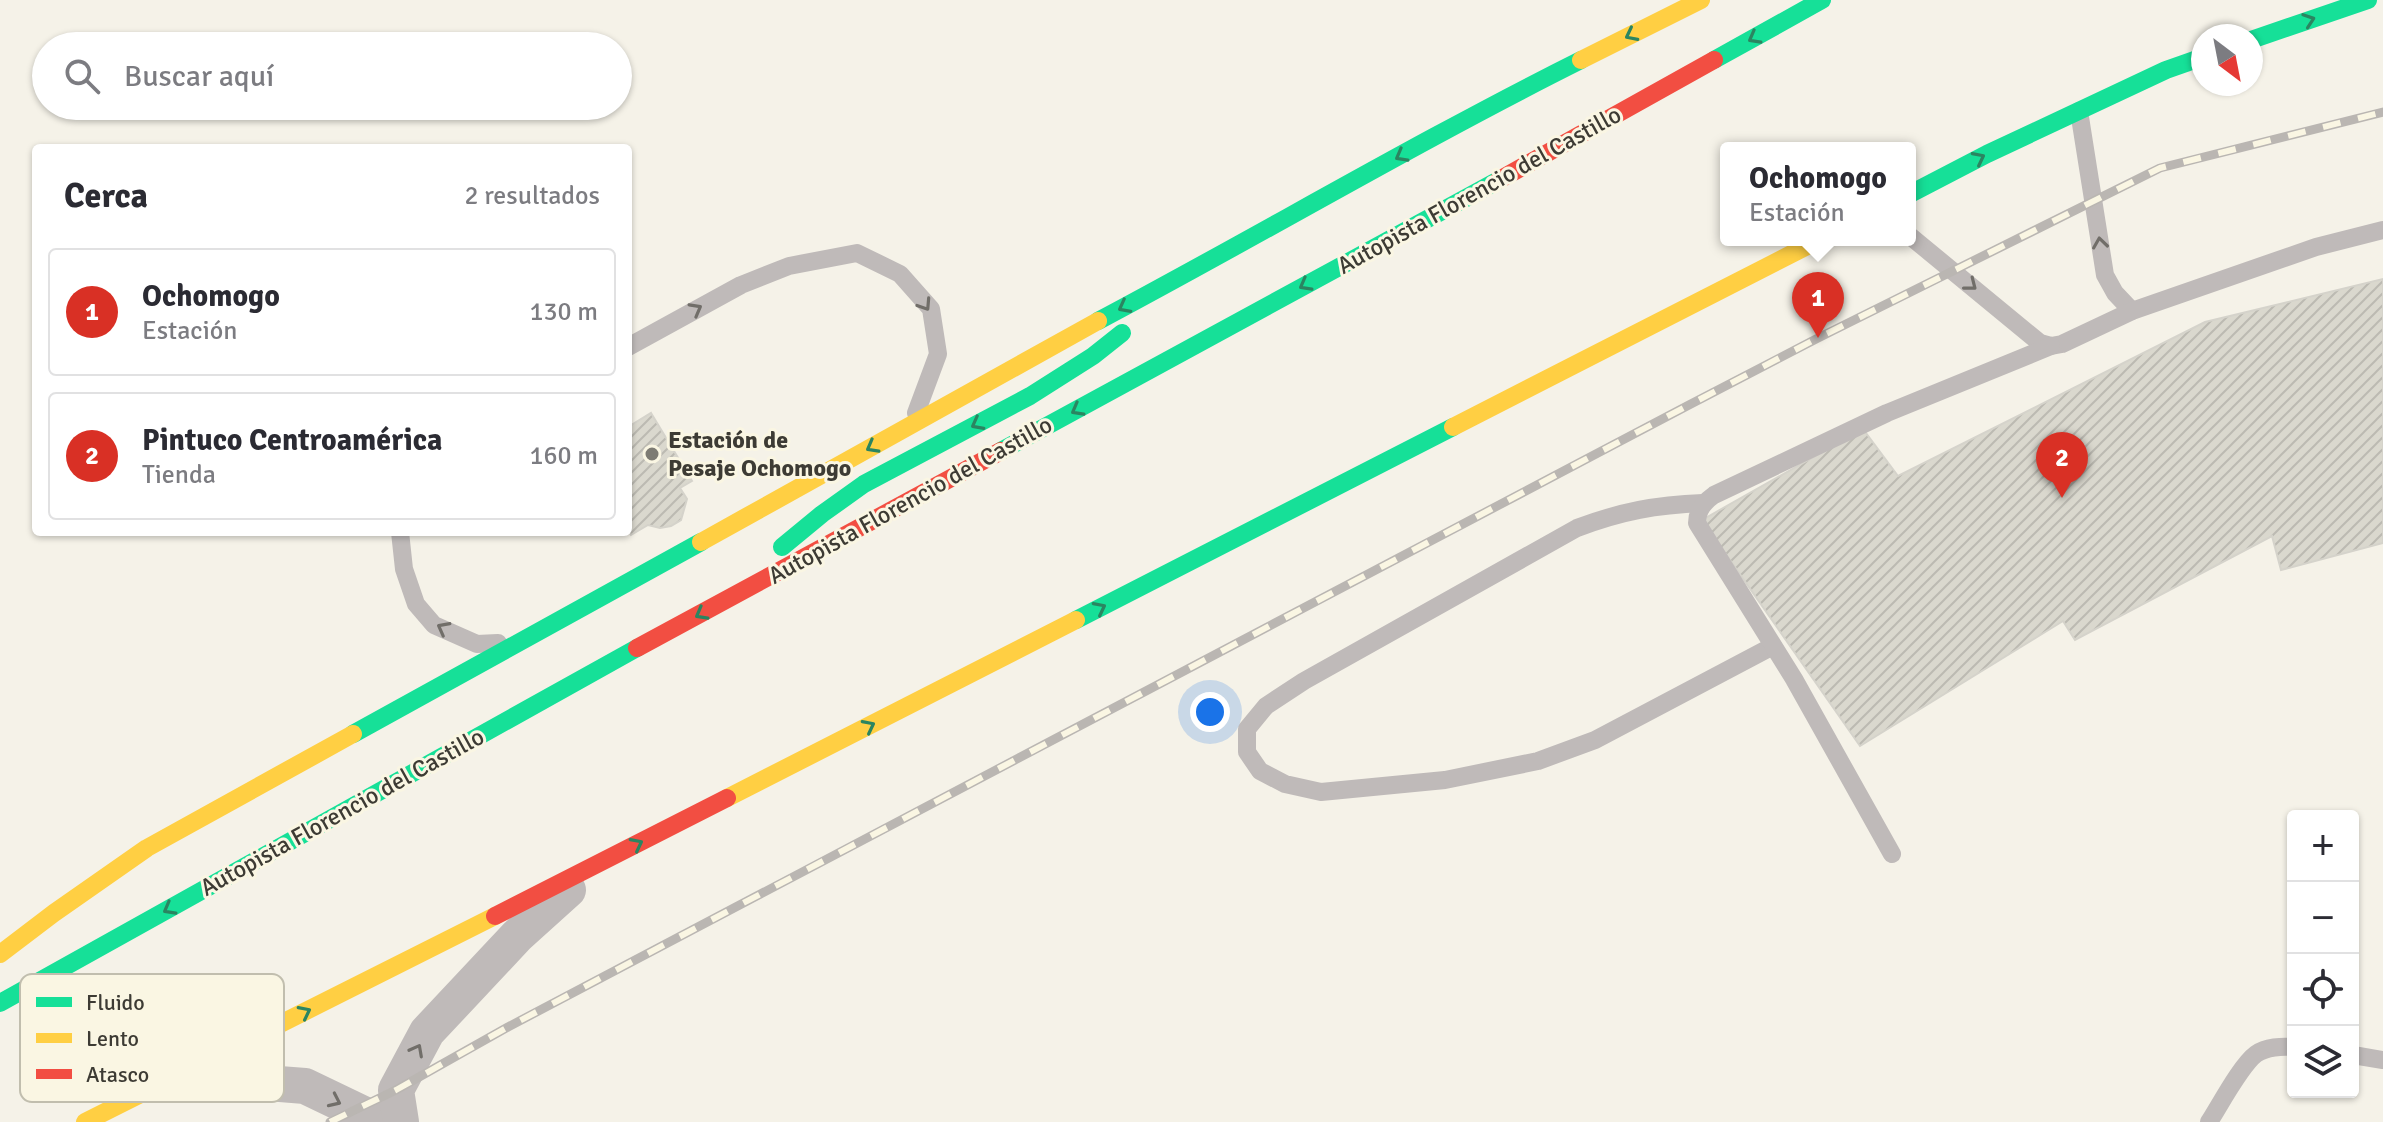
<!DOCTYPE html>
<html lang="es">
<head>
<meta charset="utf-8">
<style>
  body { margin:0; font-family:Signika,sans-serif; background:#f2f2f3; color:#2b2b33 }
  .controls { position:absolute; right:24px; bottom:24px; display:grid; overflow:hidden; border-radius:8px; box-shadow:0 2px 6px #0004 }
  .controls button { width:72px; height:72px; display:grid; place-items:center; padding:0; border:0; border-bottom:2px solid #e1e1e2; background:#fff; color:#2b2b33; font:40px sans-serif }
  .compass { position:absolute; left:2191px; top:24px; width:72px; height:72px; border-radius:50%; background:#fff; box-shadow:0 2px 6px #0004; rotate:148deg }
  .you { position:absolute; left:1210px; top:712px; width:28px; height:28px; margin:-20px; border:6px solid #fff; border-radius:50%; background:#1a73e8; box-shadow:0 0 0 12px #1a73e833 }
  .badge { display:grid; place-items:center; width:52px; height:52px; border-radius:50%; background:#d93025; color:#fff; font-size:26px; font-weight:700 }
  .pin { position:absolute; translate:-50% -66px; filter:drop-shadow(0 2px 4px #0008) }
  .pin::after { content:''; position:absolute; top:42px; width:28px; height:24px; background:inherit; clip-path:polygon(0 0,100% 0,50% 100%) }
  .popup { position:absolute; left:1720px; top:142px; width:196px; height:104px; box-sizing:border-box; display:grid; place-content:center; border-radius:8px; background:#fff; filter:drop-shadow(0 2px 6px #0005); font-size:26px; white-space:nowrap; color:#7c7c81 }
  .popup b { font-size:30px; color:#2b2b33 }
  .popup::after { content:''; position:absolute; left:50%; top:100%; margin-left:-16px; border:16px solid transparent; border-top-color:#fff }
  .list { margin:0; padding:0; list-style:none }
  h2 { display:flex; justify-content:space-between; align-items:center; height:104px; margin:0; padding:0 32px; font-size:34px }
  h2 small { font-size:26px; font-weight:400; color:#7c7c81 }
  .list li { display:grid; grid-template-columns:52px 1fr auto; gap:24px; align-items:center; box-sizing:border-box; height:128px; margin:0 16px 16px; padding:0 16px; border:2px solid #e1e1e2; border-radius:8px }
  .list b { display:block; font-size:30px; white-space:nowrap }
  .list p { margin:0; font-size:26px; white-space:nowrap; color:#7c7c81 }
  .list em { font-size:26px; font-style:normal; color:#7c7c81 }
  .icon { flex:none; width:44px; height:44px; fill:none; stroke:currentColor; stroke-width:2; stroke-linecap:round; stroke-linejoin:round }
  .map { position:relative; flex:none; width:2383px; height:1122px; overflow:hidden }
  .search { position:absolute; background:#fff; box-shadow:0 2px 6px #0004; left:32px; top:32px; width:600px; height:88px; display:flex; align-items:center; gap:20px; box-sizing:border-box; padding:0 28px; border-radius:44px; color:#7c7c81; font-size:30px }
  .panel { position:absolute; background:#fff; box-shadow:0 2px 6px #0004; left:32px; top:144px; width:600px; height:392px; border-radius:8px }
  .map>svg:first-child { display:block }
  .building { fill:url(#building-hatch); stroke:#d5d3cb; stroke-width:2 }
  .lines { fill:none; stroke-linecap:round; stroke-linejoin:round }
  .lane { stroke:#bfbab9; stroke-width:18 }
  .street { stroke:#bfbab9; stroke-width:36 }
  .fast { stroke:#16e098; stroke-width:18 }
  .slow { stroke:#ffcf43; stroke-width:18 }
  .jam { stroke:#f24e42; stroke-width:18 }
  .rail-casing { stroke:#bab6b2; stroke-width:9 }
  .rail { stroke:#faf6e3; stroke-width:6; stroke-dasharray:18; stroke-linecap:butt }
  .oneway { stroke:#2b8561 }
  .oneway2 { stroke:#716e69 }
  .poi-dot { fill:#7d7b73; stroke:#faf6e3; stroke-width:3 }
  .labels { text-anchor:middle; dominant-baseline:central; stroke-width:6; stroke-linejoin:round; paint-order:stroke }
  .street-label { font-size:24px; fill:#3d3b34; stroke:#faf6e3 }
  .poi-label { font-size:24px; font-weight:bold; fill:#3d3b34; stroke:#faf6e3; text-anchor:start }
  .key { fill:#faf6e3; stroke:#c1beae; stroke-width:2 }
  .key-label { font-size:22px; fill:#3d3b34 }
</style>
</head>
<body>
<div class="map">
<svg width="2383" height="1122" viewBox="0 0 2383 1122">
  <defs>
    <pattern id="building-hatch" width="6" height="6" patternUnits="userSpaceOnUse" patternTransform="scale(2)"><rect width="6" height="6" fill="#dad8ce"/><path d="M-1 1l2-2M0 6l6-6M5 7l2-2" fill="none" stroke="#bcbab2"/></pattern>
  </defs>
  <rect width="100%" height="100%" fill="#f5f2e8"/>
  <!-- building -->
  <g class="building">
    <polygon points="2383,279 2383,543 2281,570 2272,536 2075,640 2063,621 1860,746 1702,520 1863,429 1898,476 2205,322"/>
    <polygon points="651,413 692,481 680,488 687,499 681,520 671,526 660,528 648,525 631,535 628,530 628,427"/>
  </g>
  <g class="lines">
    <!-- lane -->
    <g class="lane">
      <polyline points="2079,111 2105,275 2115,293 2132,311"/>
      <polyline points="1910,236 2040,343 2051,346 2062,344 2132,311 2316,247 2383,230"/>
      <polyline points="628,347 741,285 789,266 857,253 900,274 931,309 938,354 916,413"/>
      <path d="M1703,503c-47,2 -81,8 -126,25l-273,153 -38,25 -19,23v23l13,19 25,13 36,8 124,-12 93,-19 57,-21 178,-94"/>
      <polyline points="400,532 404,569 416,604 434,625 477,644 498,643"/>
      <path d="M1892,854l-98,-175 -97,-156c0,-13 7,-21 17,-28l173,-82 164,-67"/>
      <polyline points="2353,1055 2383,1060"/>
      <path d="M2209,1122c11,-17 32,-57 47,-68 10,-7 26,-8 37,-7"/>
    </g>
    <!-- street -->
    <g class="street">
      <polyline points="177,1076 305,1086 380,1122"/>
      <polyline points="401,1122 396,1090 427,1032 517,936 568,890"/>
    </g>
    <!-- fast -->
    <g class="fast">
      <polyline points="2251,40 2368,0"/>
      <polyline points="1714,60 1822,0"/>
      <polyline points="1910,194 1987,154 2166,70 2203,57"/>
      <path d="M1098,321c162,-86 319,-179 483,-261"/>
      <polyline points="1001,451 1499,180"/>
      <polyline points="782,547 822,514 864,484 1030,396 1093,356 1122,333"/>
      <polyline points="1076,620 1453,427"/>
      <polyline points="353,734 701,542"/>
      <polyline points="0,1003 637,648"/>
    </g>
    <!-- slow -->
    <g class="slow">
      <polyline points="1581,60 1701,0"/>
      <polyline points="1453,427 1819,240"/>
      <polyline points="701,542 1098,321"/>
      <polyline points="727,798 1076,620"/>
      <polyline points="0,954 54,913 147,848 353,734"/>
      <polyline points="85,1122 495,916"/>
    </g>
    <!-- jam -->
    <g class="jam">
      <polyline points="1499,180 1714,60"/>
      <polyline points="637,648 1001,451"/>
      <polyline points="495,916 727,798"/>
    </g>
    <defs>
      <polyline id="rail" points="330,1122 396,1090 508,1027 1687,406 1818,338 2160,168 2383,112"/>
    </defs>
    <!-- rail casing -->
    <use href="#rail" class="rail-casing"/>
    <!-- rail -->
    <use href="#rail" class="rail"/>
  </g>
  <!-- one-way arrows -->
  <defs><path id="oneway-chevron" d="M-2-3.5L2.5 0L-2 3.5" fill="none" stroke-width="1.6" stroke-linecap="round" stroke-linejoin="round" transform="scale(2)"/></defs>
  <g class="oneway">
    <use href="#oneway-chevron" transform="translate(2309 20) rotate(-19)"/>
    <use href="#oneway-chevron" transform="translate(1631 35) rotate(153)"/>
    <use href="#oneway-chevron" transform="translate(1754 38) rotate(151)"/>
    <use href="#oneway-chevron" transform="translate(1401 156) rotate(151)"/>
    <use href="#oneway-chevron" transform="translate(1979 158) rotate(-27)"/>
    <use href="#oneway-chevron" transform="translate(1305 285) rotate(151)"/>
    <use href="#oneway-chevron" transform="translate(1124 307) rotate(152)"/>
    <use href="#oneway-chevron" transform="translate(1077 410) rotate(151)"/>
    <use href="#oneway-chevron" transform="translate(977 424) rotate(152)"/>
    <use href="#oneway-chevron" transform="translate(872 447) rotate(151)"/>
    <use href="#oneway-chevron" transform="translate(1100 608) rotate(-27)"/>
    <use href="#oneway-chevron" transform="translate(701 614) rotate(151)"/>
    <use href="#oneway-chevron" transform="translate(869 726) rotate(-27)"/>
    <use href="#oneway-chevron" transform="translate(637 844) rotate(-27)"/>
    <use href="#oneway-chevron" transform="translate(169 909) rotate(151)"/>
    <use href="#oneway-chevron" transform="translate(305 1012) rotate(-27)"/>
  </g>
  <g class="oneway2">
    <use href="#oneway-chevron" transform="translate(2100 243) rotate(-98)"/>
    <use href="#oneway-chevron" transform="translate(1971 285) rotate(38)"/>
    <use href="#oneway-chevron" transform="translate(925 305) rotate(57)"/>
    <use href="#oneway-chevron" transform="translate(696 309) rotate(-29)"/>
    <use href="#oneway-chevron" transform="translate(443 628) rotate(-152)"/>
    <use href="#oneway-chevron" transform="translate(417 1050) rotate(-62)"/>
    <use href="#oneway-chevron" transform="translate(335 1101) rotate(25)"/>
  </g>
  <!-- markers -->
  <circle class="poi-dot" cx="652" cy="454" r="8"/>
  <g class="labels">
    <!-- street labels -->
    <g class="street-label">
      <text transform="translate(1479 190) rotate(-29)">Autopista Florencio del Castillo</text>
      <text transform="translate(910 500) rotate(-29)">Autopista Florencio del Castillo</text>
      <text transform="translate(342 812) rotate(-29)">Autopista Florencio del Castillo</text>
    </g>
    <!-- poi labels -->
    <g class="poi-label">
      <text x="668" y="440">Estación de<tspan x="668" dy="28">Pesaje Ochomogo</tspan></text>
    </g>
  </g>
  <!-- legend -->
  <rect x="20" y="974" width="264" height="128" rx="12" class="key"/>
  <rect x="36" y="997" width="36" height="10" fill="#16e098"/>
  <rect x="36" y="1033" width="36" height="10" fill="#ffcf43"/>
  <rect x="36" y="1069" width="36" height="10" fill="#f24e42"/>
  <g class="key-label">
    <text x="86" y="1010">Fluido</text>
    <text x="86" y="1046">Lento</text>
    <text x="86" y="1082">Atasco</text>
  </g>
</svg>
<div class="controls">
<button>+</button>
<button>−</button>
<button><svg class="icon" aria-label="locate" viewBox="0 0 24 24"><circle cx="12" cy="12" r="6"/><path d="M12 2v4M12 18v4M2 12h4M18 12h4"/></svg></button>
<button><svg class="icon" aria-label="layers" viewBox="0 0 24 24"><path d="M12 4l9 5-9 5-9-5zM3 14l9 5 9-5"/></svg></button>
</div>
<svg class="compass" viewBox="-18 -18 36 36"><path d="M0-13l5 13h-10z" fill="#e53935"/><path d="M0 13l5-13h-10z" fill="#7c7c81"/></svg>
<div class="you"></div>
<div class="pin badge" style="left:1818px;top:338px">1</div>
<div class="popup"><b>Ochomogo</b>Estación</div>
<div class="pin badge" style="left:2062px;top:498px">2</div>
<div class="search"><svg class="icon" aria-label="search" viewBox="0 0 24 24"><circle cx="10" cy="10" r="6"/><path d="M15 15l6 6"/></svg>Buscar aquí</div>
<section class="panel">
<h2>Cerca<small>2 resultados</small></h2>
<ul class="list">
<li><span class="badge">1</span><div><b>Ochomogo</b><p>Estación</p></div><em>130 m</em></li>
<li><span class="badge">2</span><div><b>Pintuco Centroamérica</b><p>Tienda</p></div><em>160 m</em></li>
</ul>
</section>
</div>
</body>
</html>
